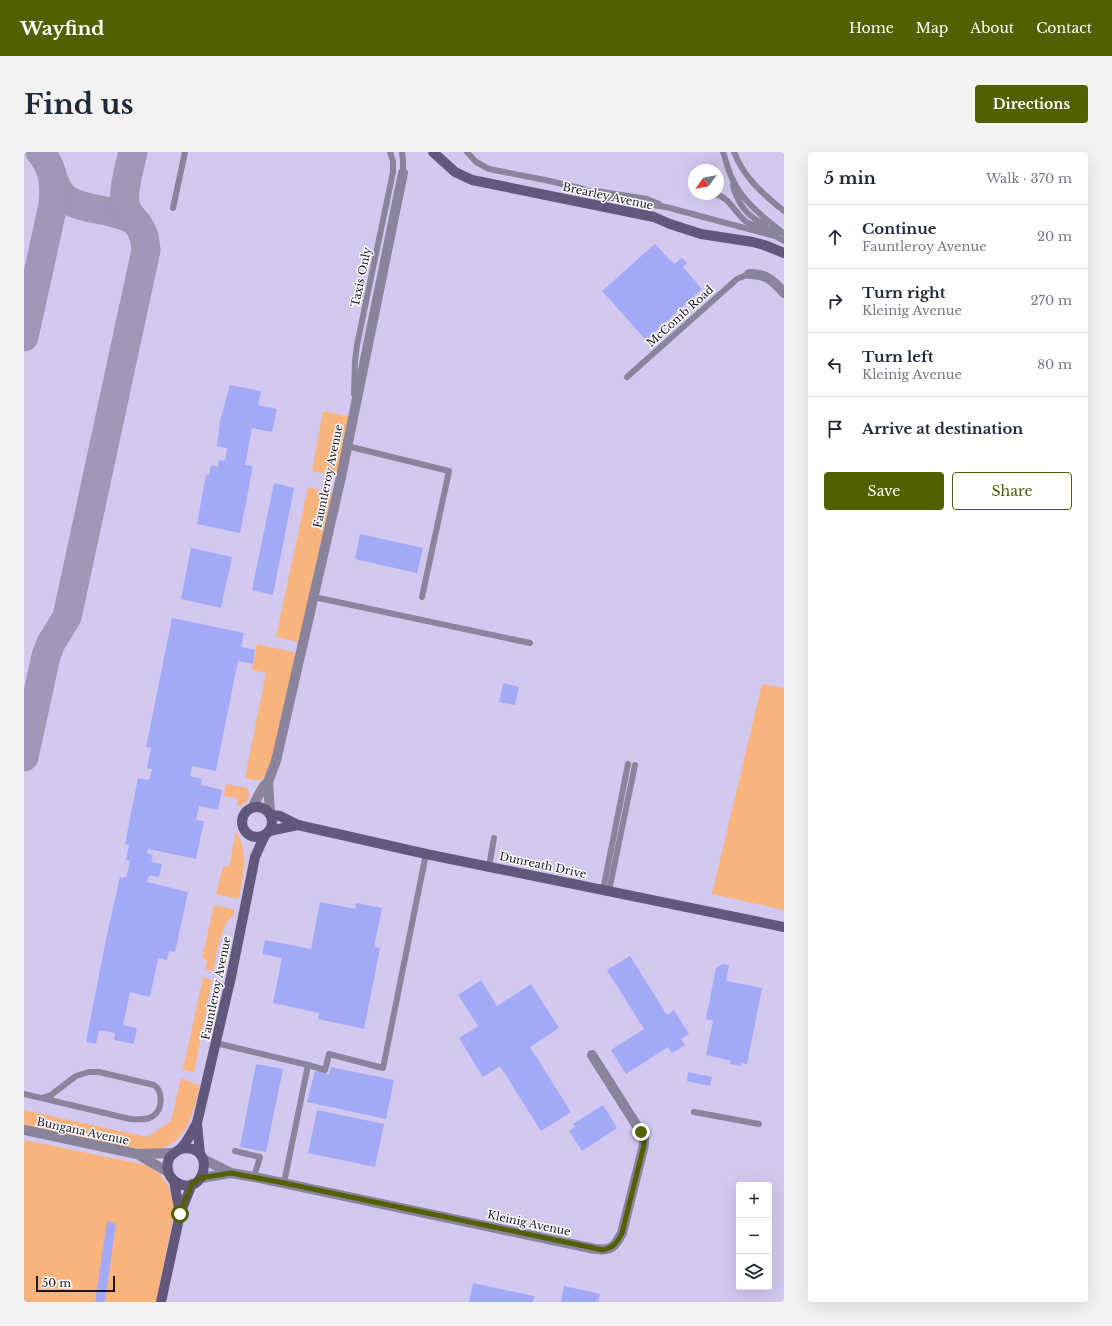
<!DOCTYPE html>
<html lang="en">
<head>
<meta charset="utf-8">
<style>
  body { margin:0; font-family:"Libre Baskerville",serif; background:#f2f2f3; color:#1f2937 }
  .controls { position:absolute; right:12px; bottom:12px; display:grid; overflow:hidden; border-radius:4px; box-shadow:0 4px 16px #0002 }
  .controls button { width:36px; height:36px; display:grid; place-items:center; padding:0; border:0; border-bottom:1px solid #e0e1e3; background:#fff; color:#1f2937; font:20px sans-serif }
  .compass { position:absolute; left:664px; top:12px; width:36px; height:36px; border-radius:50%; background:#fff; box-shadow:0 4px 16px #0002; rotate:237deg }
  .scale { position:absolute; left:12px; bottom:10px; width:79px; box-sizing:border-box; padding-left:4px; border:2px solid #1b1429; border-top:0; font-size:11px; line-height:14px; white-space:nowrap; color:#1b1429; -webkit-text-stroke:3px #fff; paint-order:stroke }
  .stop { position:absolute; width:12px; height:12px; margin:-9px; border:3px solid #526001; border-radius:50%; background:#fff }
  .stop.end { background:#526001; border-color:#fff; box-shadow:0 1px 4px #0008 }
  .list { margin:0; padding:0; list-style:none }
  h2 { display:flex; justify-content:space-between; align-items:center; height:52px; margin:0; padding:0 16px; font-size:17px }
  h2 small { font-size:13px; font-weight:400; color:#747a83 }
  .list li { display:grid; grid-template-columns:26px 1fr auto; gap:12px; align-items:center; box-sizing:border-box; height:64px; padding:0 16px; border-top:1px solid #e0e1e3 }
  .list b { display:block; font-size:15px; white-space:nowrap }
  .list p { margin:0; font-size:13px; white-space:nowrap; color:#747a83 }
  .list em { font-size:13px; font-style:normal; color:#747a83 }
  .actions { display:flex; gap:8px; padding:12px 16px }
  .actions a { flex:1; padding:9px 0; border:1px solid #526001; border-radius:4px; text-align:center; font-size:14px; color:#526001 }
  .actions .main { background:#526001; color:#fff }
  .icon { flex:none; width:22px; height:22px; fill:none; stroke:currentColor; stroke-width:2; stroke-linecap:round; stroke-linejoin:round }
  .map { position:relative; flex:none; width:760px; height:1150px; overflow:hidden; border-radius:4px }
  header { display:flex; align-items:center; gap:24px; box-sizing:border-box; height:56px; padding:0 20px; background:#526001; color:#fff }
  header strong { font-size:19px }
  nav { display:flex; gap:22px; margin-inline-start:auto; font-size:14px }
  .intro { display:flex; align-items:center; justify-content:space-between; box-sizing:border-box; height:96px; padding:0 24px }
  h1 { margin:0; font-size:28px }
  .button { padding:10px 18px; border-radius:4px; background:#526001; color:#fff; font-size:14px; font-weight:700 }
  main { display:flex; gap:24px; padding:0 24px }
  aside { flex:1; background:#fff; border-radius:4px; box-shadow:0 4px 16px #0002 }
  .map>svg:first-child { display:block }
  .built { fill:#d2c7ee; fill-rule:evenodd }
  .green { fill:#f9b47e }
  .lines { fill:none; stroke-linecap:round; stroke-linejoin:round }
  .taxiway { stroke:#a096b6; stroke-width:29 }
  .building { fill:#a2a9f6 }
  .lane { stroke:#8a839c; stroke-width:6 }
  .street { stroke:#8a839c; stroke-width:10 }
  .secondary { stroke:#63577b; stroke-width:10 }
  .route { stroke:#526001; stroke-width:5 }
  .labels { text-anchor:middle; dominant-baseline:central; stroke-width:3; stroke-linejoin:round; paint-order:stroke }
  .street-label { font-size:11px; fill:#1b1429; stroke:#fff }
</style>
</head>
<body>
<header>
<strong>Wayfind</strong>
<nav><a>Home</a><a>Map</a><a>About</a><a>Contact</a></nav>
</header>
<div class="intro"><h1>Find us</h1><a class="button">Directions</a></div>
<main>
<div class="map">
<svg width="760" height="1150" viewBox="0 0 760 1150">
  <rect width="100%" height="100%" fill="#e2d7fc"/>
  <!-- built -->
  <path class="built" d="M0,0h760v1150h-760zM670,18h24v24h-24zM715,1033h30v102h-30z"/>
  <!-- green -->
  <g class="green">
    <polygon points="299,259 328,265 317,325 288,319"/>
    <polygon points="284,335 308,342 275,490 252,485"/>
    <path d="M233,492l40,9 -28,118c-6,13 -12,9 -24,7l21,-105 -14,-3z"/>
    <polygon points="738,532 760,536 760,758 688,742"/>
    <path d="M202,632l21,4c5,9 0,17 -10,18l1,-8 -14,-2z"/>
    <path d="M212,680c14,21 7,44 3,67l-23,-5 7,-28 6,1z"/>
    <path d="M190,753l21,5 -2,6c-12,7 -17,42 -20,55l-8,-2 2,-9 -5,-2z"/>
    <polygon points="179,825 188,828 170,920 159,918"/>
    <path d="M157,926l19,8c-6,23 -12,53 -37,62 -6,2 -13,2 -19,2l-120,-24v-16l123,27 24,-16z"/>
    <polygon points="0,988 122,1013 136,1022 145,1035 151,1056 132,1150 0,1150"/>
  </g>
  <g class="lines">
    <!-- taxiway -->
    <g class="taxiway">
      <path d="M30,29c3,6 5,12 10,16 17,15 51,10 72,25"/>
      <path d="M0,185l29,-132c2,-20 1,-37 -13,-53"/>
      <path d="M0,605l22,-101 5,-13 16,-26 79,-367c-1,-12 -3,-20 -11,-29 -3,-4 -7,-8 -9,-13 -5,-14 4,-42 7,-56"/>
    </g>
  </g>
  <!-- building -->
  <g class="building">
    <polygon points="631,92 650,112 658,106 663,111 659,115 678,137 622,188 578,139"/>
    <polygon points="206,233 237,239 234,253 253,257 248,280 228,276 221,313 229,314 216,381 173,372 182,323 185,323 187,313 194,315 195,308 201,309 203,296 193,294 196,269"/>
    <polygon points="250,331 270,336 249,443 228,438"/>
    <polygon points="336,382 399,396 393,421 331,407"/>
    <polygon points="167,396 208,405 197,456 157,447"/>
    <polygon points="148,466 220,481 217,495 231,498 229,512 214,509 192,619 168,614 166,624 178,627 177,633 198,638 194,658 175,654 172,668 180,669 172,707 124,697 123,701 129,703 127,710 138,712 135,725 125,723 123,730 164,740 151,800 145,799 143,808 134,806 126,845 106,840 99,873 113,876 110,892 90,888 91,881 75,878 72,892 62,890 82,787 96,725 102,726 106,709 102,708 105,693 101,692 114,626 125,628 128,617 123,616 127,596 122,595"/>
    <polygon points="479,531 495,535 491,553 475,550"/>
    <polygon points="296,750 331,757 332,751 358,756 350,795 356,796 340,877 294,867 295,861 249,851 258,806 238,802 241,788 287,797"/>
    <polygon points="606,804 643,863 650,858 665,882 657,887 661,893 648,901 644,895 602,922 587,898 620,877 583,818"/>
    <polygon points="698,812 705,813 702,829 738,836 723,912 717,911 717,914 706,912 707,909 682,903 689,869 682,867 692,816"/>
    <polygon points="457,828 473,854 507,832 535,876 506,895 547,960 517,979 476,914 459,925 435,886 454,874 434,843"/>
    <polygon points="232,912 259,917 242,1000 216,995"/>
    <polygon points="307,915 370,928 362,967 283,950 291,919 305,922"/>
    <polygon points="664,920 688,925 686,934 663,929"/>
    <polygon points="579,953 593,976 558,999 545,979 551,975 549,972"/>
    <polygon points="293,958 360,972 351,1015 284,1001"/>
    <polygon points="83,1069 92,1071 81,1150 71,1150"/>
    <polygon points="449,1131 510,1144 509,1150 445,1150"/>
    <polygon points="540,1134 576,1142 574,1150 537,1150"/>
  </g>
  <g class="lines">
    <!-- lane -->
    <g class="lane">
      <polyline points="378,0 379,9 379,21"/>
      <polyline points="443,0 452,10 465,17 521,28 556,36 581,45 607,50 642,55 751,84 760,89"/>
      <path d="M699,0c3,9 5,18 9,26 10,24 33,40 52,56"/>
      <path d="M710,0c10,26 29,42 50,59"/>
      <path d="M709,33c4,18 15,33 32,39"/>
      <polyline points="572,39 623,47 635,52"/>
      <path d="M690,42c17,3 21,21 34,29 6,3 23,6 31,9"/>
      <polyline points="149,56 161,0"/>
      <polyline points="603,225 713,127 725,122"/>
      <polyline points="330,242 331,209 333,193 369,20 369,9 366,0"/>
      <polyline points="323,294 425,319 398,445"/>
      <polyline points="290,445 506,491"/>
      <polyline points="465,715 470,686"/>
      <polyline points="579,738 604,612"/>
      <polyline points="585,739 611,613"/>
      <polyline points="192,891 284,913"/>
      <path d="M0,942l106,25c8,0 16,2 23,-3 10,-6 10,-25 1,-31l-55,-13h-10l-13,4 -25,19 -9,3"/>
      <polyline points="670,960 735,972"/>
      <polyline points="211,999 236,1005 230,1025"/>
      <polyline points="260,1031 284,913 301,918 305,902 359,916 402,702"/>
    </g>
    <!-- street -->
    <g class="street">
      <path d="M725,122c16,-1 25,7 35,19"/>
      <polyline points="229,654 239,635 244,630"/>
      <polyline points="246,660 244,630 252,609 317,325 379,21"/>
      <polyline points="0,978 113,1002 150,1001"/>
      <polyline points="113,1002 144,1020"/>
      <polyline points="179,1007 207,1021"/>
      <path d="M177,1026l30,-5 23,4 341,72c16,2 20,-2 27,-16l22,-88v-8l-52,-82"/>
    </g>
    <!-- secondary -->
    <g class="secondary">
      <polyline points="409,0 431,20 448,28 630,65 646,72 677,82 729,90 740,93 760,101"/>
      <circle cx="233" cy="670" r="15"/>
      <polyline points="247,663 256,664 274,673 402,702 760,775"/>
      <polyline points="245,679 274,673"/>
      <path d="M156,997c38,-8 26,52 -4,33 -8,-5 -11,-16 -6,-25 3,-4 6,-5 10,-8 7,-6 12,-18 17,-26"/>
      <polyline points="176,1002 173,971 207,825 231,705 241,683"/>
      <polyline points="150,1029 156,1062"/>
      <polyline points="137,1150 156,1062 168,1032"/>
    </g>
  </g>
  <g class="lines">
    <!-- route -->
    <path class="route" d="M156,1062l12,-30 8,-6 31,-5 53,10 319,67c11,-3 14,-7 19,-17l22,-88v-7l-3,-6"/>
  </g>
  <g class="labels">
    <!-- street labels -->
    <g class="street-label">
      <text transform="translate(584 44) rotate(12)">Brearley Avenue</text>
      <text transform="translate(337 125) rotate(-78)">Taxis Only</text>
      <text transform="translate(656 164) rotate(-42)">McComb Road</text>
      <text transform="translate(304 324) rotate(-78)">Fauntleroy Avenue</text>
      <text transform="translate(519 713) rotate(12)">Dunreath Drive</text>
      <text transform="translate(192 836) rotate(-78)">Fauntleroy Avenue</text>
      <text transform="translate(59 979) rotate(12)">Bungana Avenue</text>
      <text transform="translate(505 1071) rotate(12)">Kleinig Avenue</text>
    </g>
  </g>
</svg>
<div class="controls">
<button>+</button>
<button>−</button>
<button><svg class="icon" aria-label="layers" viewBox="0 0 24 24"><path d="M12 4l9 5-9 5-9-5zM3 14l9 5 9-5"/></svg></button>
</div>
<svg class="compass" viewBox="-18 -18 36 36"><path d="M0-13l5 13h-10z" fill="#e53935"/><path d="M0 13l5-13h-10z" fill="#747a83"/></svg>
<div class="scale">50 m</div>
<div class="stop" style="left:156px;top:1062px"></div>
<div class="stop end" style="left:617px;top:980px"></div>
</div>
<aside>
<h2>5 min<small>Walk · 370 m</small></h2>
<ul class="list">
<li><svg class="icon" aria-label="ahead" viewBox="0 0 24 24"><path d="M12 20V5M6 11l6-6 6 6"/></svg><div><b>Continue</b><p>Fauntleroy Avenue</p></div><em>20 m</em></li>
<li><svg class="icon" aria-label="right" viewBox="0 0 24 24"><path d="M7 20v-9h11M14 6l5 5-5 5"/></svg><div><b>Turn right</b><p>Kleinig Avenue</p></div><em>270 m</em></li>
<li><svg class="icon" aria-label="left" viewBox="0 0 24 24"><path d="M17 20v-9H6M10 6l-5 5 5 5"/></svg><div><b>Turn left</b><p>Kleinig Avenue</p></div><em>80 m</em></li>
<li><svg class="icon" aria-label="arrive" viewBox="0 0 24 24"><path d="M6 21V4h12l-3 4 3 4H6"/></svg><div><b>Arrive at destination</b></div></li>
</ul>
<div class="actions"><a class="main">Save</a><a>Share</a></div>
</aside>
</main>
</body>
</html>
